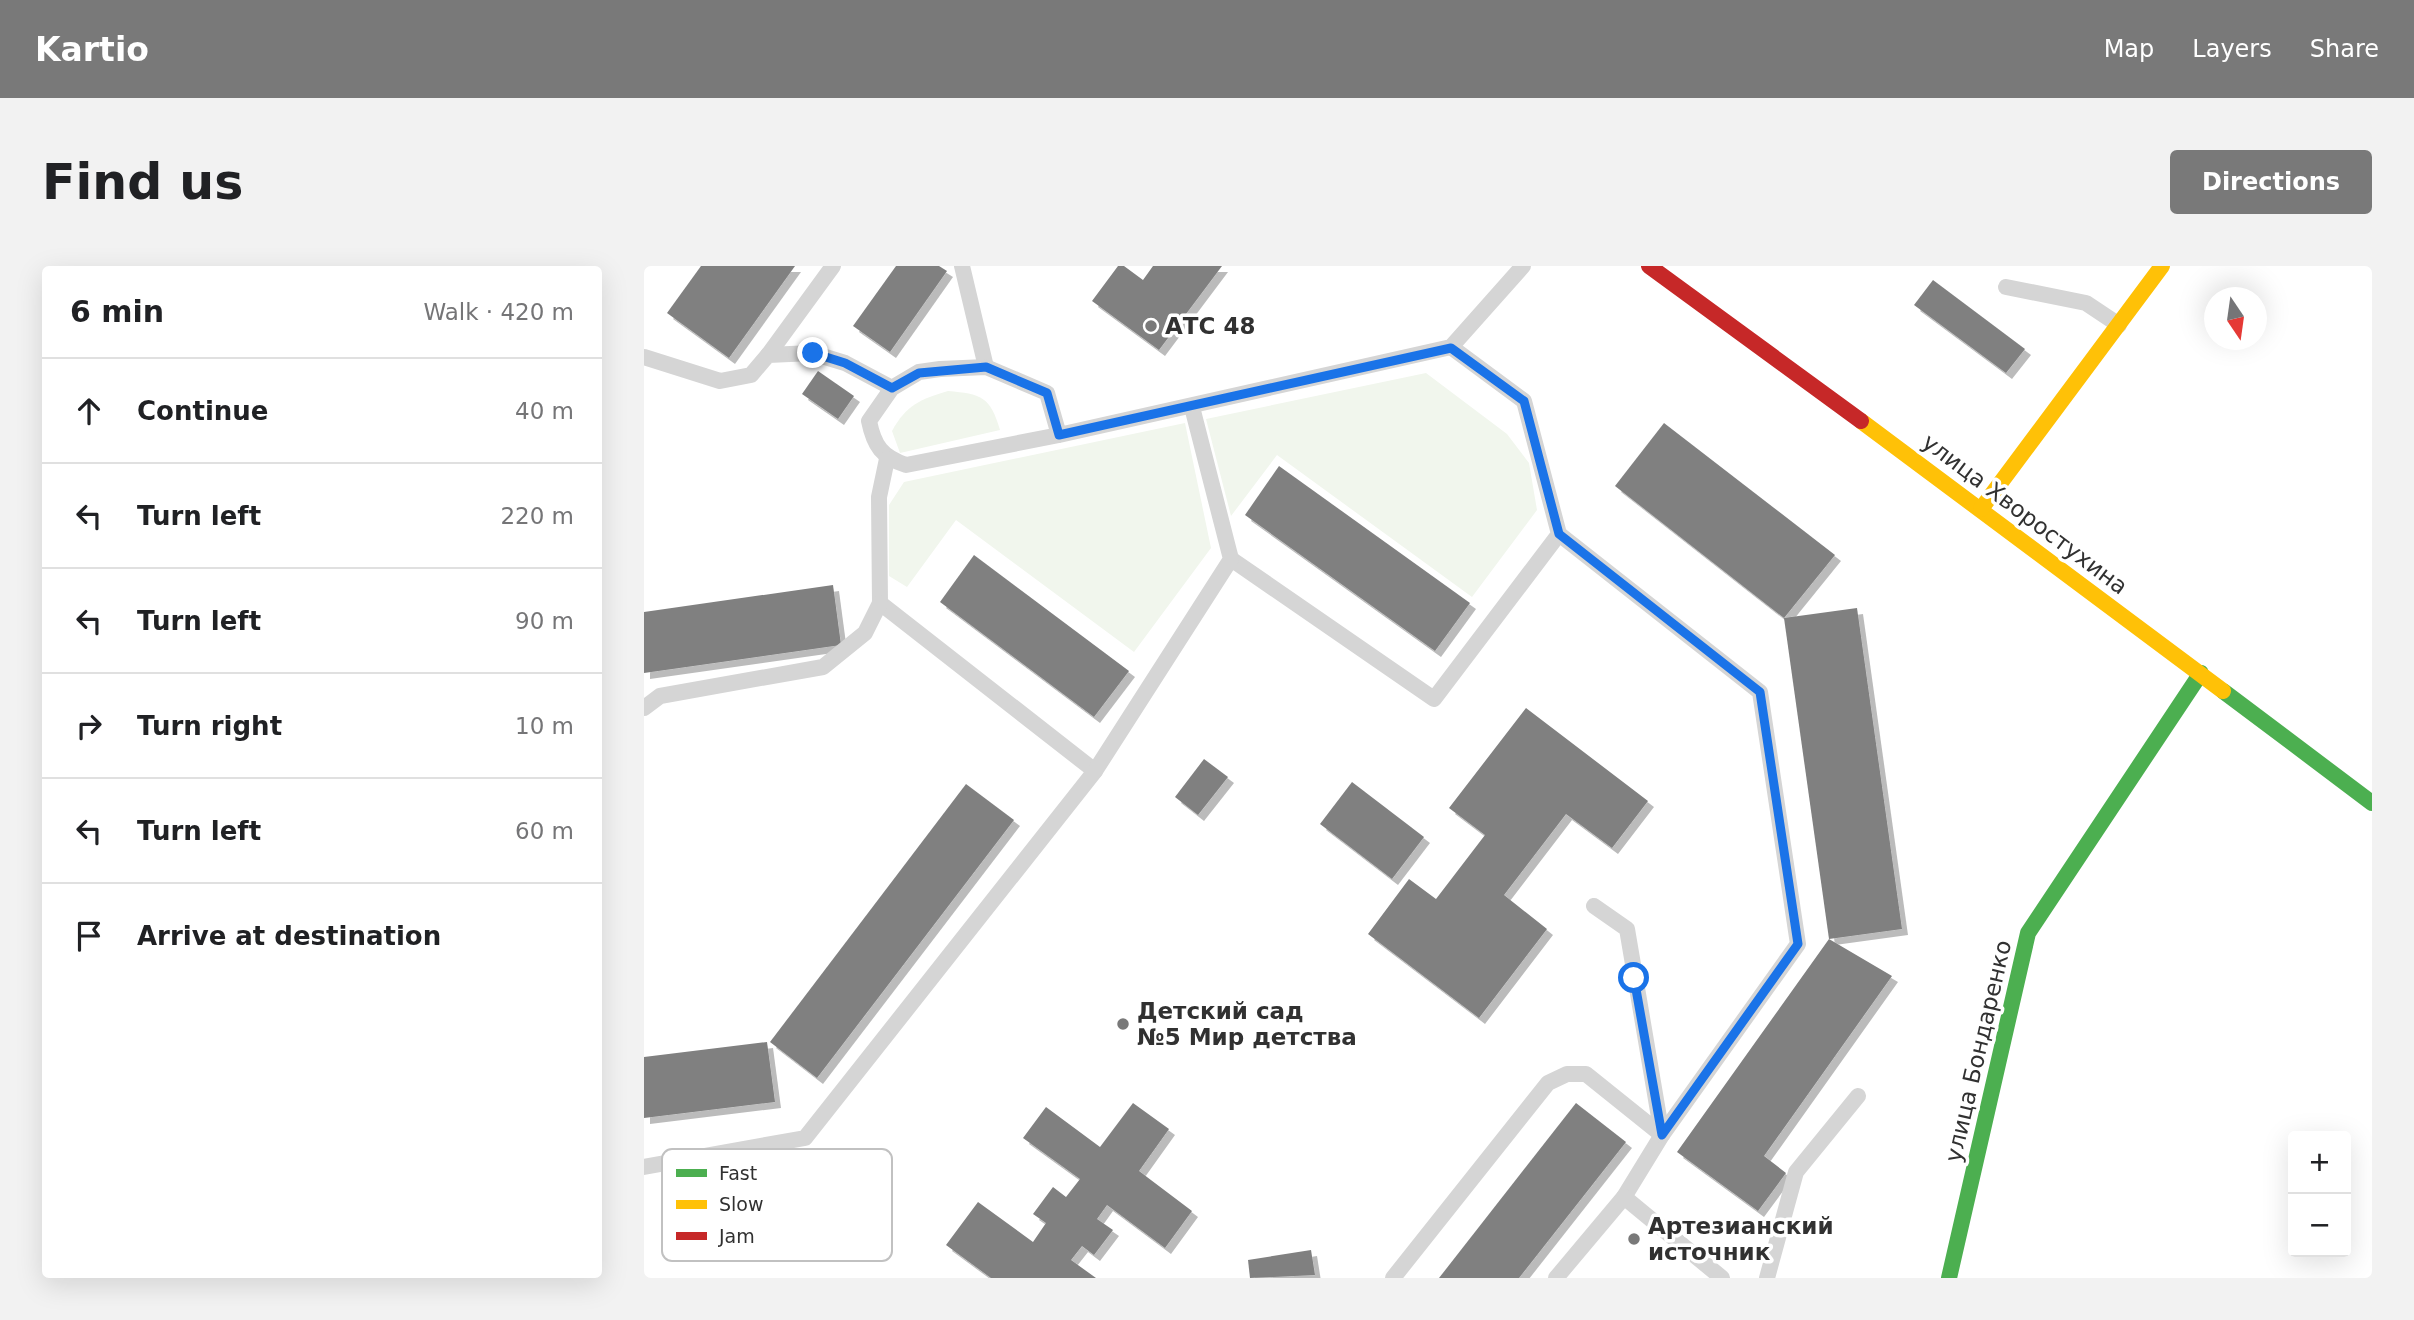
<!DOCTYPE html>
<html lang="en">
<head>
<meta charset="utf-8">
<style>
  body { margin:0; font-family:"DejaVu Sans",sans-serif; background:#f2f2f2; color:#202124 }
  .controls { position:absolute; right:21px; bottom:21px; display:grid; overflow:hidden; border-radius:7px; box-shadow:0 7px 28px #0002 }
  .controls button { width:63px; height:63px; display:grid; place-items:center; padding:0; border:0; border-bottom:2px solid #e0e0e0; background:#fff; color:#202124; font:35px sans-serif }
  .compass { position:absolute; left:1560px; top:21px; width:63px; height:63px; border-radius:50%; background:#fff; box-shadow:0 7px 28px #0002; rotate:167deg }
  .stop { position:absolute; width:21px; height:21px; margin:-16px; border:5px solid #1a73e8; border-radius:50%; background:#fff }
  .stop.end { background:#1a73e8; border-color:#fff; box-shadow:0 2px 7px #0008 }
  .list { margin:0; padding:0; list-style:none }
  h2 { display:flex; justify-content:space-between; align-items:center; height:91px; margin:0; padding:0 28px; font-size:30px }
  h2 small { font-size:23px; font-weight:400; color:#757577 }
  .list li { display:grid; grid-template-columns:46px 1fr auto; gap:21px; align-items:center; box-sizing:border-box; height:105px; padding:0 28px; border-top:2px solid #e0e0e0 }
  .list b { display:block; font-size:26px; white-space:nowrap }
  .list em { font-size:23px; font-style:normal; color:#757577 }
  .icon { flex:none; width:38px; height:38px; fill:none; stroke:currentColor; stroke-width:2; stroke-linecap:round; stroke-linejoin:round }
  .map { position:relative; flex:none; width:1728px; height:1012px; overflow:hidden; border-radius:7px }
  header { display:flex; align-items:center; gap:42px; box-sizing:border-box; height:98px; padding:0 35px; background:#797979; color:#fff }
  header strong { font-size:33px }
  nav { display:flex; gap:38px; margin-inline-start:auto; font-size:24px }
  .intro { display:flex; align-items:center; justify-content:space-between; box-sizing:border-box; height:168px; padding:0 42px }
  h1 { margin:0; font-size:49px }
  .button { padding:18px 32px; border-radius:7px; background:#797979; color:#fff; font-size:24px; font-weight:700 }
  main { display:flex; gap:42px; padding:0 42px }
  aside { flex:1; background:#fff; border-radius:7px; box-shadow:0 7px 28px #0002 }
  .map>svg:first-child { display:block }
  .green { fill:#f1f6ed }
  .building { fill:#808080; filter:url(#shadow) }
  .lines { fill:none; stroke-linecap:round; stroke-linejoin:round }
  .lane { stroke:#d5d5d5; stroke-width:16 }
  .fast { stroke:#4caf50; stroke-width:16 }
  .slow { stroke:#ffc107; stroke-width:16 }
  .jam { stroke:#c62828; stroke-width:16 }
  .route { stroke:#1a73e8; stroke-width:9 }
  .poi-dot { fill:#797979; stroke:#fff; stroke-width:2.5 }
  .labels { text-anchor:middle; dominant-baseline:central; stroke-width:7; stroke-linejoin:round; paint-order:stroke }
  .poi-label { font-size:23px; font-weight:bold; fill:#313131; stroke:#fff; text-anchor:start }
  .street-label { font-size:23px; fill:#313131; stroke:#fff }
  .key { fill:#fff; stroke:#c1c1c1; stroke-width:2 }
  .key-label { font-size:19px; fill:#313131 }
</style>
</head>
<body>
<header>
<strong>Kartio</strong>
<nav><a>Map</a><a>Layers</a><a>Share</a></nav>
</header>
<div class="intro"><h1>Find us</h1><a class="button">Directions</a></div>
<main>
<aside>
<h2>6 min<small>Walk · 420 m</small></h2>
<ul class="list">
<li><svg class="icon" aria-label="ahead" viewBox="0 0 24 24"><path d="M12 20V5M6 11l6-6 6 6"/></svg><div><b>Continue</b></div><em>40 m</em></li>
<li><svg class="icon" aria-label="left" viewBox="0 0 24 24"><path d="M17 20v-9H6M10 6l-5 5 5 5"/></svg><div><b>Turn left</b></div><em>220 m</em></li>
<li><svg class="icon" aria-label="left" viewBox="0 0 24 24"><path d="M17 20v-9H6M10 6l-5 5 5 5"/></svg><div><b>Turn left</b></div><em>90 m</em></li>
<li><svg class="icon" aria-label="right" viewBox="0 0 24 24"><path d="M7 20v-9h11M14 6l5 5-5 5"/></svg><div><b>Turn right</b></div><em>10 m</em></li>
<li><svg class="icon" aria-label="left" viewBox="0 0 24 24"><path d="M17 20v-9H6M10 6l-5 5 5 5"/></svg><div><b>Turn left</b></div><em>60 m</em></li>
<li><svg class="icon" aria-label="arrive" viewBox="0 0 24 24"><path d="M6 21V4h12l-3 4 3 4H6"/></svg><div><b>Arrive at destination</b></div></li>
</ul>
</aside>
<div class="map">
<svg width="1728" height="1012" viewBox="0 0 1728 1012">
  <defs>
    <filter id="shadow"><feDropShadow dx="6" dy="6" stdDeviation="0" flood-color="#0004"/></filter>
  </defs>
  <rect width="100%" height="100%" fill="#fff"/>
  <!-- green -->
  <g class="green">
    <polygon points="782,107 863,168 885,197 893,244 828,331 633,189 587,250 562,153"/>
    <path d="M304,125c33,3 42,5 52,39l-100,23 -8,-22c14,-26 29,-32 56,-40z"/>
    <polygon points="541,157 567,282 490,386 312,254 263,321 245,310 245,239 260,216"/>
  </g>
  <!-- building -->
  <g class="building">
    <polygon points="57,0 151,0 85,92 23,47"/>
    <polygon points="252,0 295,0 303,5 246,86 209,60"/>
    <polygon points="474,0 480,0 499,14 509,0 578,0 515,84 448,35"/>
    <polygon points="1289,14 1381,83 1362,107 1270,39"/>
    <polygon points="174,105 210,130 194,153 158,128"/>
    <polygon points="1020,157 1191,289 1140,352 971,220"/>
    <polygon points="635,200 826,337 791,385 601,249"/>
    <polygon points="330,289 485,405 450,451 296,336"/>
    <polygon points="189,319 197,379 0,407 0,346"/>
    <polygon points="1213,342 1258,663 1185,673 1140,352"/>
    <polygon points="882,442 1004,535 968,582 922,548 860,629 903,663 835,752 724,668 765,613 792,633 841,569 805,542"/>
    <polygon points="560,493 584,511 554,549 531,531"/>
    <polygon points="708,516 780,571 748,613 676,558"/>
    <polygon points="322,518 370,554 173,812 126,776"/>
    <polygon points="1185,673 1248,710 1120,890 1142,907 1114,945 1033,886"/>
    <polygon points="123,776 131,836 0,852 0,791"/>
    <polygon points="489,837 525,863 495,905 548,945 521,982 463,939 453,953 469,964 450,989 438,980 427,994 452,1012 347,1012 302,979 334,936 389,976 402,957 389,948 409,921 422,931 436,913 379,872 402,841 456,881"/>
    <polygon points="932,837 982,876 875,1012 795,1012"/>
    <polygon points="667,984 671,1009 606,1012 604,994"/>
  </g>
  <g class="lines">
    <!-- lane -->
    <g class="lane">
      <polyline points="318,0 342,101"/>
      <polyline points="1362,21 1442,37 1475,59"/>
      <polyline points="124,89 189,0"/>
      <polyline points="0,91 76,115 107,109 124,89 168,87 201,97 248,122"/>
      <path d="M415,169l-12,-42 -61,-26 -46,2 -21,3 -27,16 -23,33c5,25 13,36 37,44l153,-30 392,-88 72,-81"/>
      <polyline points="243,193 235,231 236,337 451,505"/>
      <polyline points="915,268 1116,426 1154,678 1018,869 980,931"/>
      <polyline points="587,293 790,433 915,268 880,135 807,81"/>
      <polyline points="0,442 16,430 179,401 221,367 236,337"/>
      <polyline points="0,901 161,872 451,505 587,293 548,141"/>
      <polyline points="749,1012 904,817 923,808 942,808 1018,869 983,663 950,640"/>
      <polyline points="912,1012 980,931 1078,1012"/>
      <polyline points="1123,1012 1152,906 1214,830"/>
    </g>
    <!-- fast -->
    <g class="fast">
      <polyline points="1579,425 1728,537"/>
      <polyline points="1305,1012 1384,667 1557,407"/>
    </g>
    <!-- slow -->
    <g class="slow">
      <polyline points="1217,155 1579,425"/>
      <polyline points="1337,243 1518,0"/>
    </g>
    <!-- jam -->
    <polyline class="jam" points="1005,0 1217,155"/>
  </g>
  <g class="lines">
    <!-- route -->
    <polyline class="route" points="169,87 201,97 248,122 275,107 342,101 403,127 415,169 807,82 880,135 915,268 1116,426 1154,678 1018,869 990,712"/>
  </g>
  <!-- markers -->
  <g class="poi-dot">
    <circle cx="507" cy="60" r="7"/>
    <circle cx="479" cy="758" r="7"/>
    <circle cx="990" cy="973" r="7"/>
  </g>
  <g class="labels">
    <!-- poi labels -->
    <g class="poi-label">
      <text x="521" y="60">АТС 48</text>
      <text x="493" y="745">Детский сад<tspan x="493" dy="26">№5 Мир детства</tspan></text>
      <text x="1004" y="960">Артезианский<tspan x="1004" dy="26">источник</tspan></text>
    </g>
    <!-- street labels -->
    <g class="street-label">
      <text transform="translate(1381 248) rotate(37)">улица Хворостухина</text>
      <text transform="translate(1334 785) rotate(-77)">улица Бондаренко</text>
    </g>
  </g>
  <!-- legend -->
  <rect x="18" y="883" width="230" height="112" rx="10" class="key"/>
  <rect x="32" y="903" width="31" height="8" fill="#4caf50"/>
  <rect x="32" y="934" width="31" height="9" fill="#ffc107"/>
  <rect x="32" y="966" width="31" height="8" fill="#c62828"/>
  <g class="key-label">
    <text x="75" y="914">Fast</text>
    <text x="75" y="945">Slow</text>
    <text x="75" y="977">Jam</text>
  </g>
</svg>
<div class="controls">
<button>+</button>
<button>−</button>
</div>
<svg class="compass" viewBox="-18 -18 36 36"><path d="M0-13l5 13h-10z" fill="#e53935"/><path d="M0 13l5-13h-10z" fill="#757577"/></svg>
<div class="stop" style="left:990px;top:712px"></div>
<div class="stop end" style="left:169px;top:87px"></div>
</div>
</main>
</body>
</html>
